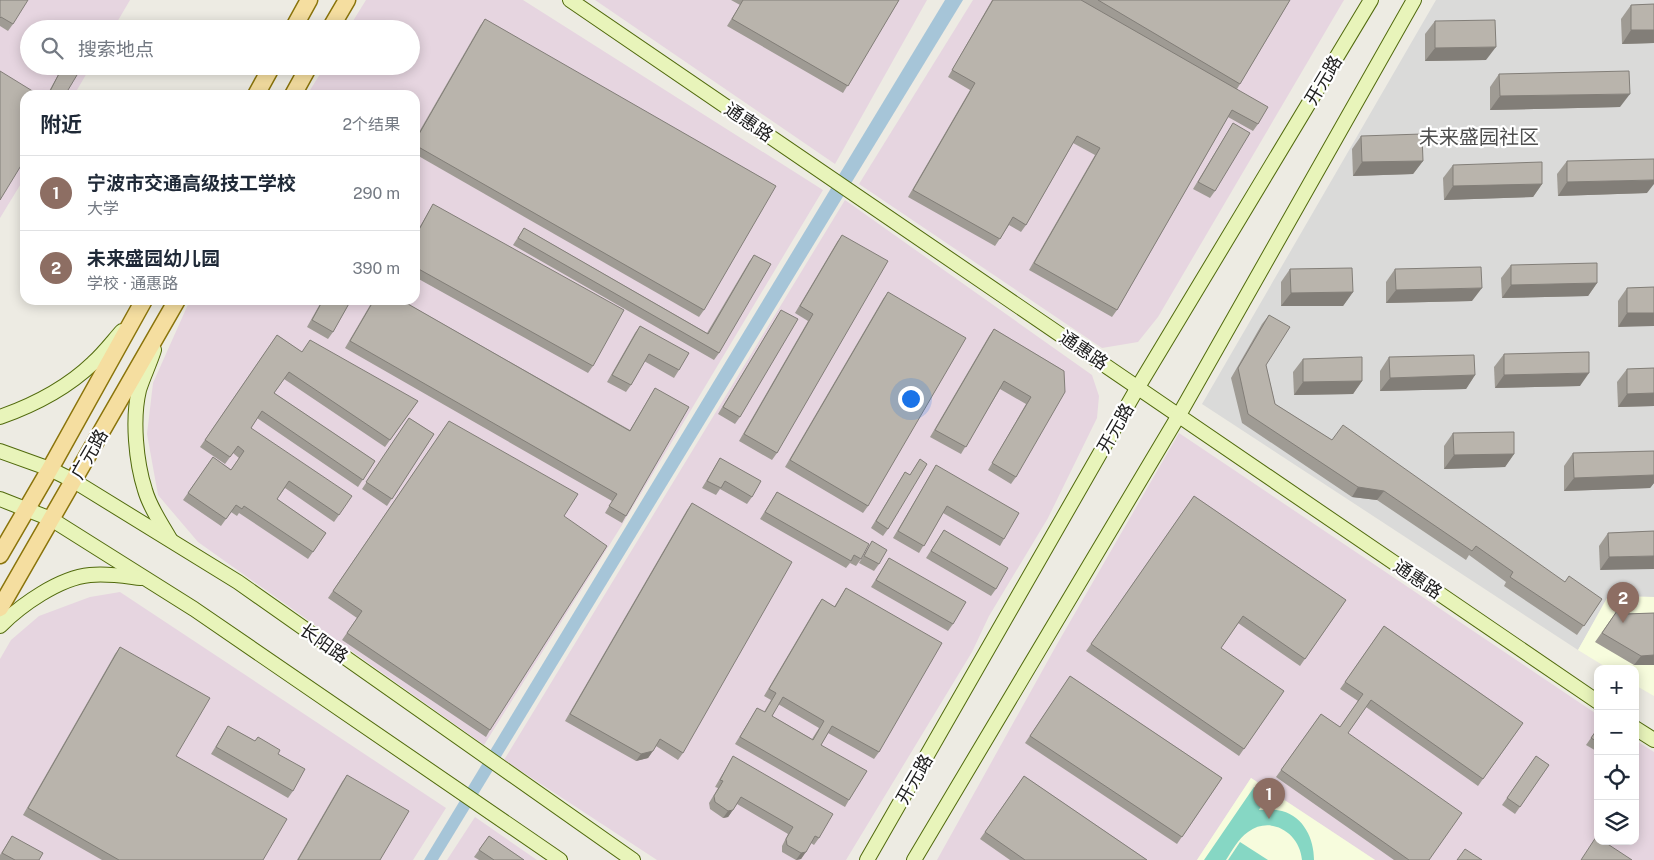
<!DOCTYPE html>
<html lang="zh">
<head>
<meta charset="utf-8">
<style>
  body { margin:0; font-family:"Public Sans","Noto Sans SC",sans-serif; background:#f6f6f7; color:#1f2937 }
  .controls { position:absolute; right:15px; bottom:15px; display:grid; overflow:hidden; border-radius:10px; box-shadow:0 2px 12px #0003 }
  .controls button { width:45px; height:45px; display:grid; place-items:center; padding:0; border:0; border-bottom:1px solid #e0e1e3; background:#fff; color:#1f2937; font:25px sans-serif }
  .you { position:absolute; left:910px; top:398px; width:18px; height:18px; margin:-12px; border:4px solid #fff; border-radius:50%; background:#1a73e8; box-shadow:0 0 0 8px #1a73e833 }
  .badge { display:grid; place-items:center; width:32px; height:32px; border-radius:50%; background:#0f766e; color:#fff; font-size:16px; font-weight:700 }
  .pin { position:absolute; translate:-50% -41px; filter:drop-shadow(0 1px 2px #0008) }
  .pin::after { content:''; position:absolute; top:26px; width:18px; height:15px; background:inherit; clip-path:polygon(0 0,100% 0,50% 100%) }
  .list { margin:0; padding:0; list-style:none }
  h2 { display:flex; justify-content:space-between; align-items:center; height:65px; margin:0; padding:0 20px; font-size:21px }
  h2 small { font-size:16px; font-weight:400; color:#747a83 }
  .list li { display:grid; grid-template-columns:32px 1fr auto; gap:15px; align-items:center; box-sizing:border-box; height:75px; padding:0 20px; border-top:1px solid #e0e1e3 }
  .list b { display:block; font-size:19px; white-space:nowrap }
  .list p { margin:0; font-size:16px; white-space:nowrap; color:#747a83 }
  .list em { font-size:16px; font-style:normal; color:#747a83 }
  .icon { flex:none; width:28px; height:28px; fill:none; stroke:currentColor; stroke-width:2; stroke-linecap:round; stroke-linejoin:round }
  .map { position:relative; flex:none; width:1654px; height:860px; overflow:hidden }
  .search { position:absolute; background:#fff; box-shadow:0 2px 12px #0003; left:20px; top:20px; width:400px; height:55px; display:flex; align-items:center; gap:12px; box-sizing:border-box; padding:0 18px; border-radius:28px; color:#747a83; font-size:19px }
  .panel { position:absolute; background:#fff; box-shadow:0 2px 12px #0003; left:20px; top:90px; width:400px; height:215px; border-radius:15px }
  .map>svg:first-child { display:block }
  .residential { fill:#dadad9 }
  .industrial { fill:#e6d5e0 }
  .education { fill:#f7fcdd }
  .pitch { fill:#86d7c4 }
  .water { fill:#a6c5d8 }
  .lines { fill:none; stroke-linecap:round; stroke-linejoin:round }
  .secondary-casing { stroke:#516a0d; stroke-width:16 }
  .primary-casing { stroke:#8a740b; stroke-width:19 }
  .secondary { stroke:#e8f4ba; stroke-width:14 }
  .primary { stroke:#f5dea0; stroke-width:16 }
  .wall { fill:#9f9b94; fill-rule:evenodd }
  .shaded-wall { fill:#827e78 }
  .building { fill:#b9b4ac; stroke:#827e78; fill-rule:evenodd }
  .labels { text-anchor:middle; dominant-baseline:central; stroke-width:4.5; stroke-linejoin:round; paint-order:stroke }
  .street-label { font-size:18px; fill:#1c1c1c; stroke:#fff }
  .quarter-label { font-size:20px; fill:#4f4f4f; stroke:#fff }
</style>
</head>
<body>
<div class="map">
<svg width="1654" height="860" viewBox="0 0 1654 860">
  <rect width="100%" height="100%" fill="#edebe3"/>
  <!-- residential -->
  <polygon class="residential" points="1436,0 1654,0 1654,597 1609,596 1578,650 1202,404"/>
  <!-- industrial -->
  <g class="industrial">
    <polygon points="0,0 130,0 113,29 29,29 29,66 91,66 74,95 25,95 25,177 0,218"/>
    <polygon points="366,0 523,0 823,190 622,525 484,745 198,542 158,495 147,434 153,383 190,300 415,300 415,95 307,95 325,66 411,66 411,29 348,29"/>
    <polygon points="595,0 927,0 835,164"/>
    <polygon points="973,0 1344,0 1158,317 1138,342 1102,348 859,184"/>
    <polygon points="845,200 1092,375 1099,396 1097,418 1048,518 989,616 972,652 846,860 657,860 504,760"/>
    <polygon points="1179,433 1598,715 1598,841 1635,841 1635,740 1654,752 1654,860 1375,860 1251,778 1197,860 937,860 1056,646"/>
    <polygon points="120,592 446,808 413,860 0,860 0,659 11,640 39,616 90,597"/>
    <polygon points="475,817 537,860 447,860"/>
  </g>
  <!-- education -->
  <g class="education">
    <polygon points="1608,596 1654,597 1654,696 1635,685 1635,669 1609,669 1578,650"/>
    <polygon points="1251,778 1375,860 1197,860"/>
  </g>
  <!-- pitch -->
  <g class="pitch">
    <path d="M1254,787l13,7 -8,16c7,0 16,-1 23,1 22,6 32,28 32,49h-12c-2,-27 -31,-45 -54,-28 -10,7 -16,19 -22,28h-22z"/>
    <polygon points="1240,842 1268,860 1228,860"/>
  </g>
  <!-- water -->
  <polygon class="water" points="945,0 963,0 438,860 424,860"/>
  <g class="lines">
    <defs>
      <g id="secondary">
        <polyline points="570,0 1598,702"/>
        <path d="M154,350c-4,13 -11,27 -15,40 -7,29 -3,72 6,100 5,18 16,33 25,49"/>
        <path d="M0,417c34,-12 67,-29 93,-54 11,-10 20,-22 29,-32"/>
        <polyline points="0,451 50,469 74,481 238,582 633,860"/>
        <polyline points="0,499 51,519 194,609 560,860"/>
        <path d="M0,626c21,-21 59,-48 90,-51 17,-2 34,1 51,3"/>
        <polyline points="1635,728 1654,740"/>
        <polyline points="867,860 1138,387 1371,0"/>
        <polyline points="914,860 1179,415 1414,0"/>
      </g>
      <g id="primary">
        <polyline points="293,29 309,0"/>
        <polyline points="330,29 347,0"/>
        <polyline points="256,95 272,66"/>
        <polyline points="293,95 309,66"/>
        <polyline points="0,555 50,469 144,300"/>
        <polyline points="0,608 177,300"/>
      </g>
    </defs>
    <!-- secondary casing -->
    <use href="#secondary" class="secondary-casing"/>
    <!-- primary casing -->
    <use href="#primary" class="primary-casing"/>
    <!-- secondary -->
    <use href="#secondary" class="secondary"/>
    <!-- primary -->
    <use href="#primary" class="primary"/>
  </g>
  <!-- wall -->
  <g class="wall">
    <polygon points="0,0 13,24 8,31 0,26"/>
    <polygon points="731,0 899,0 843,93 727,26 740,5"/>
    <polygon points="992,0 1290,0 1237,89 1258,124 1253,131 1228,117 1117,310 1112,317 1029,270 1095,155 1073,143 1026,225 1021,232 1009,225 995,246 908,197 970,90 948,77"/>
    <polygon points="1654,4 1654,43 1622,44 1621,19 1631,5"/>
    <polygon points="485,19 704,310 699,317 415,154 415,139 480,26"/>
    <polygon points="1435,21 1486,60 1425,61 1425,34"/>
    <polygon points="63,66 65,95 47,95 59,73"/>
    <polygon points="1499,74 1620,107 1490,110 1490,87"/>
    <polygon points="1233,123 1215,191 1210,198 1193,189"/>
    <polygon points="1361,136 1423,161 1413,174 1353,176 1352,149"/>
    <polygon points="1567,161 1647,193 1558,196 1557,174"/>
    <polygon points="1453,165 1542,184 1533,197 1444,200 1443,178"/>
    <polygon points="433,204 593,366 588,373 415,277 415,235 429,211"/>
    <polygon points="524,228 707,333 749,262 754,255 719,353 714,360 513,245"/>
    <polygon points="842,235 777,453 772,460 739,441 808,321 795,313 837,242"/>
    <polygon points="1511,265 1597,283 1588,296 1502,298 1501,278"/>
    <polygon points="1290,269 1353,292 1343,306 1281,306 1281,282"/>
    <polygon points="1395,269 1472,301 1386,303 1386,282"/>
    <polygon points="1654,287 1618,327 1618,301 1627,288"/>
    <polygon points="888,292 868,506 863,513 785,467 883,299"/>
    <polygon points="319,300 351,300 333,332 328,339 307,327 321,302 318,301"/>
    <polygon points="373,300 401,300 630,430 655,388 626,516 622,523 605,513 612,501 345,348"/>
    <polygon points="781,310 740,417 735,424 718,414"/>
    <polygon points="1269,315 1266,365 1275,404 1332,440 1565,582 1602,599 1577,635 1504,586 1506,582 1469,555 1466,560 1377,500 1352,497 1242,423 1231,378 1262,324"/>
    <polygon points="640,326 679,370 674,378 644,361 631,385 626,392 607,382 635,333"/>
    <polygon points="994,329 1064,371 1016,477 1011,484 988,470 1026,404 1000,389 961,454 930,437 989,336"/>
    <polygon points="277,335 302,352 418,401 385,447 284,379 274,393 375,461 358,487 257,418 251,428 339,515 334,522 285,488 277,499 326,533 308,559 239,513 237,516 231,512 221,526 183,500 213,457 231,470 239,458 233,453 225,464 200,447"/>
    <polygon points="1504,354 1580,386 1495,388 1494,367"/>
    <polygon points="1389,357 1475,375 1466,389 1380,391 1380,371"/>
    <polygon points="1303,359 1362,381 1353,394 1294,395 1293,372"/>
    <polygon points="1654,368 1654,406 1618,407 1617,382 1627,369"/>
    <polygon points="409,418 434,434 387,506 362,489"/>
    <polygon points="449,421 490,730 486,737 342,640 357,618 328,598"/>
    <polygon points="1453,433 1514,454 1505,467 1444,469 1444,446"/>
    <polygon points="1654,451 1654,483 1650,488 1564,491 1564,466 1573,453"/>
    <polygon points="720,458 752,497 747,504 720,489 716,495 702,488"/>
    <polygon points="920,459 888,529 883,536 871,528 905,472 910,475"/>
    <polygon points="936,465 1004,539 1000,546 943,513 919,553 893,538 932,472"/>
    <polygon points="777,492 861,559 856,566 850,563 846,568 760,519"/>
    <polygon points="1194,496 1346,600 1300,666 1238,623 1221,648 1284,691 1239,756 1086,651"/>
    <polygon points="692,503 683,753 678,760 656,746 648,758 636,761 565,721 687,510"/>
    <polygon points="944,530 996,589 991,596 926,558"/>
    <polygon points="1654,531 1600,570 1599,546 1608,533"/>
    <polygon points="872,541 879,564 874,571 859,563"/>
    <polygon points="889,558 953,624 948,631 871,587"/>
    <path d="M846,588l33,164 -5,7 -46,-26 -7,12 28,55 -4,7 -110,-63 22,-36 7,4 7,-12 -7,-4 53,-90 5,-7 12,8zM778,704l41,24 -7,11 -40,-23z"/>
    <polygon points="1619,608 1625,614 1654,613 1654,665 1634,665 1595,642"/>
    <polygon points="1384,626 1523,723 1478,786 1366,707 1348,733 1429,860 1394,860 1276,777 1321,714 1340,727 1358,701 1340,689"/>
    <polygon points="120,647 176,756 263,860 102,860 23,815 115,654"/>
    <polygon points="1070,676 1222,778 1177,844 1025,743"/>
    <polygon points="228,726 255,741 258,737 278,754 293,791 288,798 211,754"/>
    <polygon points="1598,728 1598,752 1586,745"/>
    <polygon points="733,756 819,838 814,845 811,843 801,859 796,860 782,852 782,846 788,834 737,804 728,817 723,818 710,809 709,803 718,788 715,787"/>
    <polygon points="1536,756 1549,765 1515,814 1502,805"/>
    <polygon points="347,775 380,860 297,860 342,782"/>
    <polygon points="1024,776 1147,860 1010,860 980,839"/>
    <polygon points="12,836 39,860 0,860 0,855"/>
    <polygon points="489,836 524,860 479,860 474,857"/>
  </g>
  <!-- shaded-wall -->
  <g class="shaded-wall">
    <polygon points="1631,30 1654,30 1654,43 1622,44"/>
    <polygon points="1496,47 1486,60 1425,61 1435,48"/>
    <polygon points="1630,94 1620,107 1490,110 1500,96"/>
    <polygon points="1423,161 1413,174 1353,176 1362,162"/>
    <polygon points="1654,180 1654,184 1647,193 1558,196 1567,182"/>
    <polygon points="1542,184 1533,197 1444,200 1453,186"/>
    <polygon points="1597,283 1588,296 1502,298 1511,285"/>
    <polygon points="1482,288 1472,301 1386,303 1396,290"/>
    <polygon points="1353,292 1343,306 1281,306 1291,293"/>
    <polygon points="1627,313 1654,313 1654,326 1618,327"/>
    <polygon points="1589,373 1580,386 1495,388 1504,375"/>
    <polygon points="1475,375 1466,389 1380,391 1390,378"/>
    <polygon points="1362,381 1353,394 1294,395 1303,382"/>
    <polygon points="1654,393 1654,406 1618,407 1627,394"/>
    <polygon points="1514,454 1505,467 1444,469 1454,455"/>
    <polygon points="1654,475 1654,483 1650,488 1564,491 1574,478"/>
    <polygon points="1358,487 1384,491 1377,500 1352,497"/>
    <polygon points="1654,556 1654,569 1600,570 1609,557"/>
    <polygon points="1654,655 1654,665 1634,665 1641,656"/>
    <polygon points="653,751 648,758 636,761 641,754"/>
    <polygon points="733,810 728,817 723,818 728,811"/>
    <polygon points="806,852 801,859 796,860 801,853"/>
  </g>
  <!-- building -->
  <g class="building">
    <polygon points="0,0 28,0 13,24 1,17 0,18"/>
    <polygon points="743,0 899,0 848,86 732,19"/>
    <polygon points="993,0 1081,0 1268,107 1258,124 1232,110 1117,310 1034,263 1100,148 1077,136 1026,225 1013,217 1000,239 913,190 975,83 952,70"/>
    <polygon points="1098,0 1290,0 1240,84"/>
    <polygon points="1654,4 1654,30 1631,30 1631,5"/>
    <polygon points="485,19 776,186 704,310 415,145 415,141"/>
    <polygon points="1495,20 1496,47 1435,48 1435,21"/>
    <polygon points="63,66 77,75 65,95 48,95"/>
    <polygon points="0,71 39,95 25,95 25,159 0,200"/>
    <polygon points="1629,71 1630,94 1500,96 1499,74"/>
    <polygon points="1233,123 1250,133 1215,191 1198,182"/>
    <polygon points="1422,134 1423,161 1362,162 1361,136"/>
    <polygon points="1654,159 1654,180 1567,182 1567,161"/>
    <polygon points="1542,162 1542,184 1453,186 1453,165"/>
    <polygon points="433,204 624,310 593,366 415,267 415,237"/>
    <polygon points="524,228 708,334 754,255 771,264 719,353 518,238"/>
    <polygon points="842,235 888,261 777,453 744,434 813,314 800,306"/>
    <polygon points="1597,263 1597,283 1511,285 1511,265"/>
    <polygon points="1481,267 1482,288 1396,290 1395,269"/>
    <polygon points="1352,268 1353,292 1291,293 1290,269"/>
    <polygon points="1654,287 1654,313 1627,313 1627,288"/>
    <polygon points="888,292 966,338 868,506 790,460"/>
    <polygon points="323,300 351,300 333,332 312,320"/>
    <polygon points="374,300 401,300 630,431 655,388 689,407 626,516 609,506 617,494 350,341"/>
    <polygon points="781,310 798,319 740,417 723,407"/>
    <polygon points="1269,315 1290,327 1266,365 1275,404 1332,440 1343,425 1565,582 1569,576 1602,599 1584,626 1510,577 1513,572 1476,546 1472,551 1384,491 1358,487 1248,414 1238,368"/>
    <polygon points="640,326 689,353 679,370 649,354 631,385 612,375"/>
    <polygon points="994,329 1064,371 1065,392 1016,477 992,463 1031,397 1004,381 966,447 935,430"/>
    <polygon points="277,335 302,352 310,340 418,401 390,440 289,372 274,393 375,461 363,480 262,411 251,428 352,496 339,515 289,481 277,499 326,533 313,552 244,506 242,509 236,505 226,519 188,493 213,457 231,470 244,451 238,446 230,457 205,440"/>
    <polygon points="1589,352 1589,373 1504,375 1504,354"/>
    <polygon points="1474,355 1475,375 1390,378 1389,357"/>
    <polygon points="1362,357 1362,381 1303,382 1303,359"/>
    <polygon points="1654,368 1654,393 1627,394 1627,369"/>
    <polygon points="409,418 434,434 392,499 366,482"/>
    <polygon points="449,421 578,494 564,516 607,546 490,730 347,633 362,611 333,591"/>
    <polygon points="1514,432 1514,454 1454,455 1453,433"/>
    <polygon points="1654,451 1654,475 1574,478 1573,453"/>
    <polygon points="720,458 761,481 752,497 725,481 721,488 707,481"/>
    <polygon points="920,459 927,464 888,529 876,521 905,472 910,475"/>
    <polygon points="936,465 1019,513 1004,539 947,506 924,546 898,531"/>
    <polygon points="777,492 869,544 861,559 854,555 851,561 765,512"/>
    <polygon points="1194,496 1346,600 1305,659 1243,616 1221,648 1284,691 1244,749 1091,644"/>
    <polygon points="692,503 792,562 683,753 660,739 653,751 641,754 570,714"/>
    <polygon points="944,530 1008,568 996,589 931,551"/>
    <polygon points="1654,531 1654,556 1609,557 1608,533"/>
    <polygon points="872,541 887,550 879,564 864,556"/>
    <polygon points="889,558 966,602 953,624 876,580"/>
    <path d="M846,588l96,55 -63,109 -47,-26 -11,19 46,26 -18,29 -109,-63 17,-29 8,4 11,-19 -7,-4 53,-90 13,8zM783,697l41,24 -11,19 -41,-24z"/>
    <polygon points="1619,608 1625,614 1654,613 1654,655 1641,656 1602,633"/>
    <polygon points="1384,626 1523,723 1483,779 1371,700 1348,733 1462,813 1429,860 1409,860 1281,770 1321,714 1340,727 1363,694 1345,682"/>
    <polygon points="120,647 210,698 176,756 287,819 263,860 119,860 28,808"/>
    <polygon points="1070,676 1222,778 1182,837 1030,736"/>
    <polygon points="228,726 255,741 258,737 280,750 278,754 305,769 293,791 216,747"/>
    <polygon points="1598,728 1598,742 1591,738"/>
    <polygon points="733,756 833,814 819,838 815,836 806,852 801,853 787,845 786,839 793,827 741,797 733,810 728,811 715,802 714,796 723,781 720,780"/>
    <polygon points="1536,756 1549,765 1520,807 1507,798"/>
    <polygon points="347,775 409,811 380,860 298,860"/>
    <polygon points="1024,776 1147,860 1025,860 985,832"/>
    <polygon points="12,836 43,853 39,860 15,860 2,853"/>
    <polygon points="489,836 524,860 494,860 479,850"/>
    <polygon points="1596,837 1598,838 1598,841 1603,841 1632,860 1581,860"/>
    <polygon points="1465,849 1482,860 1457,860"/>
  </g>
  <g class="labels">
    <!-- street labels -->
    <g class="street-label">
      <text transform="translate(1323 80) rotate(-59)">开元路</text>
      <text transform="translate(749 122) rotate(34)">通惠路</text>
      <text transform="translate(1084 350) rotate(34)">通惠路</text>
      <text transform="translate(1115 428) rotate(-60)">开元路</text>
      <text transform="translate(89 454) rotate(-60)">广元路</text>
      <text transform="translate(1418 579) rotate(34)">通惠路</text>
      <text transform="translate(324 643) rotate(35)">长阳路</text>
      <text transform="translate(914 779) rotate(-60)">开元路</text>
    </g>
    <!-- quarter labels -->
    <g class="quarter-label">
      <text x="1479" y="137">未来盛园社区</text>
    </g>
  </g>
</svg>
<div class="controls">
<button>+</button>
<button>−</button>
<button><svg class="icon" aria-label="locate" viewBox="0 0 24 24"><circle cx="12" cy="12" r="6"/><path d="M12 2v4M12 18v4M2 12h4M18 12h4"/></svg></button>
<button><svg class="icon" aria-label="layers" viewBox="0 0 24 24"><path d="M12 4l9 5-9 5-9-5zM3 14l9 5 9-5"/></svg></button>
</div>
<div class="you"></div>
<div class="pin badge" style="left:1269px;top:819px;background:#8d6e63">1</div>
<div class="pin badge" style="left:1623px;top:623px;background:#8d6e63">2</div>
<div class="search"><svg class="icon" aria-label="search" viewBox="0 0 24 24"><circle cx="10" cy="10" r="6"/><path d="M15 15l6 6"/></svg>搜索地点</div>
<section class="panel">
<h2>附近<small>2个结果</small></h2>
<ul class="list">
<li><span class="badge" style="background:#8d6e63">1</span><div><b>宁波市交通高级技工学校</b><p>大学</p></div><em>290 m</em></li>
<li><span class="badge" style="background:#8d6e63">2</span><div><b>未来盛园幼儿园</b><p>学校 · 通惠路</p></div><em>390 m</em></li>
</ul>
</section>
</div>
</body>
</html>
